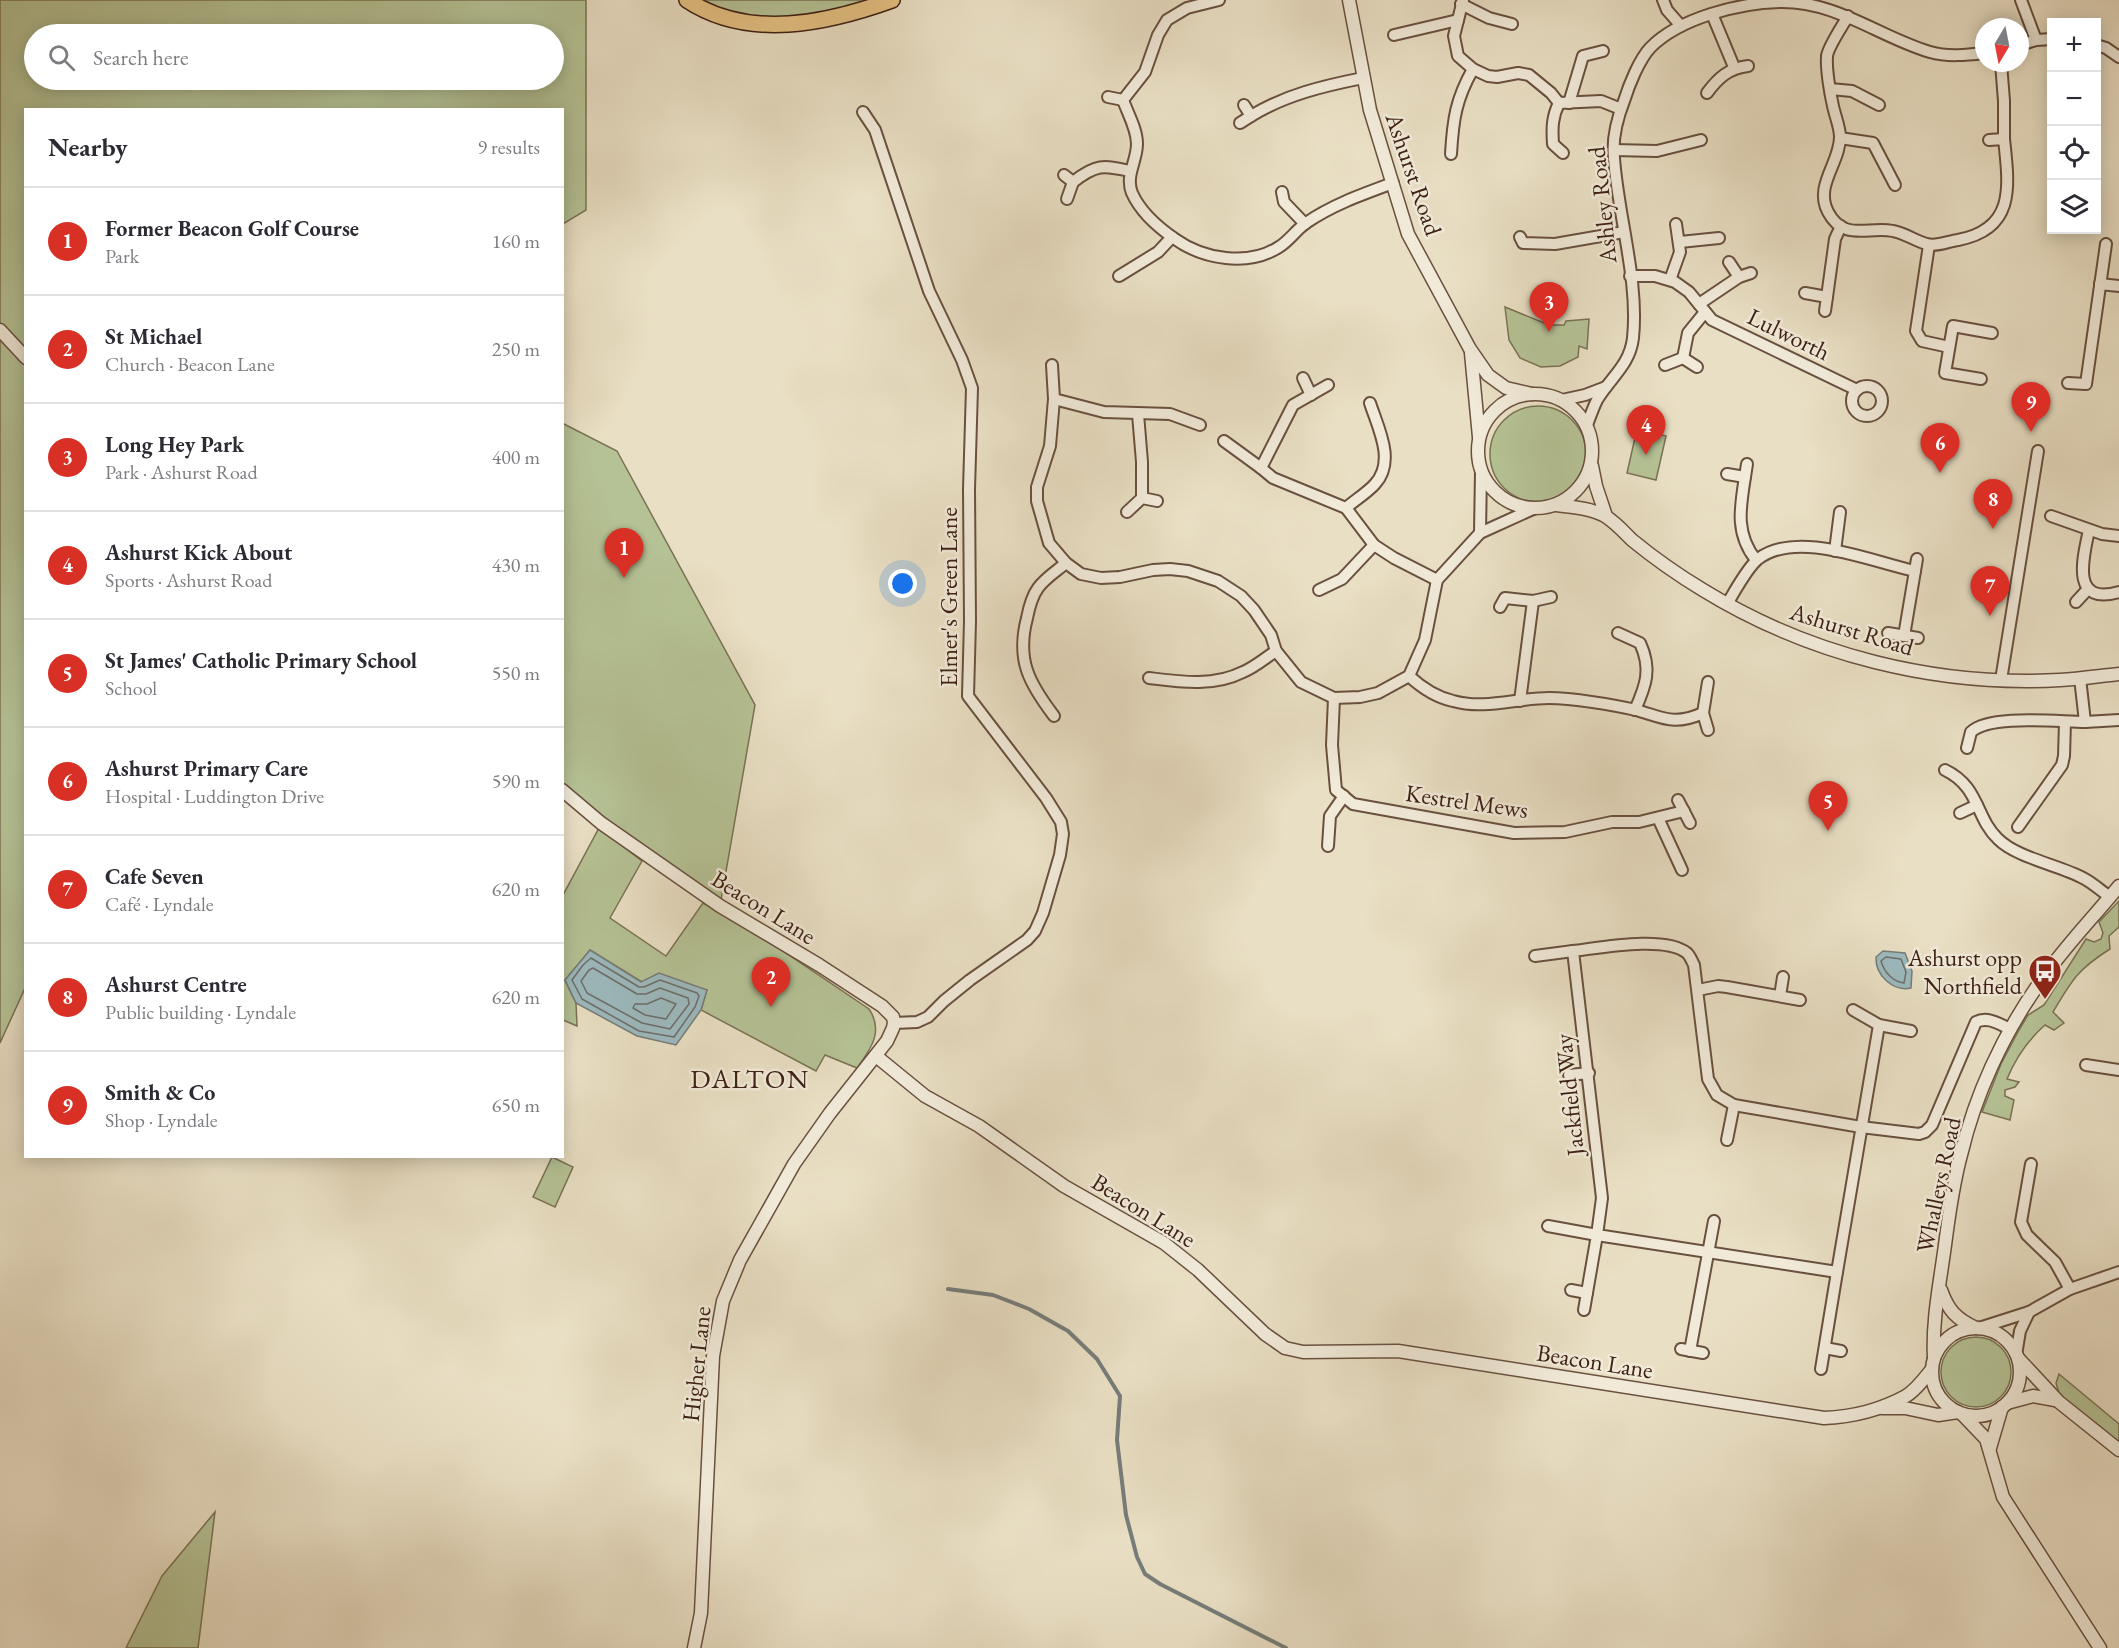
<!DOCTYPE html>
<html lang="en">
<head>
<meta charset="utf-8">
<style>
  body { margin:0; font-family:"EB Garamond",serif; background:#f7f7f7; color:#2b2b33 }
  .controls { position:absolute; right:18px; top:18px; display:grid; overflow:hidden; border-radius:0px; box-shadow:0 3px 15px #0003 }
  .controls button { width:54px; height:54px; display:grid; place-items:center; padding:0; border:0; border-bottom:2px solid #e1e1e2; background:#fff; color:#2b2b33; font:30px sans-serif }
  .compass { position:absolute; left:1975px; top:18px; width:54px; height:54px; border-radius:50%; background:#fff; box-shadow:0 3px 15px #0003; rotate:190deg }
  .you { position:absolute; left:903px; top:584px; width:21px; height:21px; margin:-15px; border:4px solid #fff; border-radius:50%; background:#1a73e8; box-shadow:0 0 0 9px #1a73e833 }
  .badge { display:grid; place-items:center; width:39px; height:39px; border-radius:50%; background:#d93025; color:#fff; font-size:20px; font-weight:700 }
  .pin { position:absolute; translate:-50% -50px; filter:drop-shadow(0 2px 3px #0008) }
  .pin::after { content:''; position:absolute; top:32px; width:21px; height:18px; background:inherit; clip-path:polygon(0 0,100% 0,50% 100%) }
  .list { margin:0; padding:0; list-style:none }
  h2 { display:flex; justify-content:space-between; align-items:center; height:78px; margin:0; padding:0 24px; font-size:26px }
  h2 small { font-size:20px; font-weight:400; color:#7c7c81 }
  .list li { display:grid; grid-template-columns:39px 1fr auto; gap:18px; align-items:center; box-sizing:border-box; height:108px; padding:0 24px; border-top:2px solid #e1e1e2 }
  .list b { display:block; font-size:22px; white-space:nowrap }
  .list p { margin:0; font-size:20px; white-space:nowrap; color:#7c7c81 }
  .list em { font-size:20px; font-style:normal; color:#7c7c81 }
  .icon { flex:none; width:33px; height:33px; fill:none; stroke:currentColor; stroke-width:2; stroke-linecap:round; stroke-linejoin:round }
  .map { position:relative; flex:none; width:2119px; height:1648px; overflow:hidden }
  .search { position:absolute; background:#fff; box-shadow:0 3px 15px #0003; left:24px; top:24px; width:540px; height:66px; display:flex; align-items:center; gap:15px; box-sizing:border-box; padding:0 21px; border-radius:33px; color:#7c7c81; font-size:22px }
  .panel { position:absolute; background:#fff; box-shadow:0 3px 15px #0003; left:24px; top:108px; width:540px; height:1050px; border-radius:0px }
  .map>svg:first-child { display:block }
  .green { fill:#b5c295; stroke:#7a7254; stroke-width:1.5; fill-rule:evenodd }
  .water { fill:#9cbabf; stroke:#767d7a; stroke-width:1.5 }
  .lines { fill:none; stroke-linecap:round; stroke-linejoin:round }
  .shore { stroke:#6d6e69; stroke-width:1.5 }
  .stream { stroke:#767d7a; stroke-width:4 }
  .minor-casing { stroke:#69503f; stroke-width:14 }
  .tertiary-casing { stroke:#69503f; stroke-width:15 }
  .primary-casing { stroke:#3e2113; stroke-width:18 }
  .minor { stroke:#f1ead9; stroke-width:10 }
  .tertiary { stroke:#f1ead9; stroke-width:12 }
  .primary { stroke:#e4c082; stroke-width:15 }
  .labels { text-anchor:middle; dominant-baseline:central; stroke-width:5; stroke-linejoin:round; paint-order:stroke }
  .street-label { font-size:24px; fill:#3e2113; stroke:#f1ead9 }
  .poi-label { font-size:24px; fill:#3e2113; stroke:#f1ead9; text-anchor:end }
  .quarter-label { font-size:27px; letter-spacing:1.5px; fill:#3e2113; stroke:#f1ead9 }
</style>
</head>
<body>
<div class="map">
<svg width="2119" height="1648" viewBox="0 0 2119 1648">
  <rect width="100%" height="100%" fill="#e9dfc4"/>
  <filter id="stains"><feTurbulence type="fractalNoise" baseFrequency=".00333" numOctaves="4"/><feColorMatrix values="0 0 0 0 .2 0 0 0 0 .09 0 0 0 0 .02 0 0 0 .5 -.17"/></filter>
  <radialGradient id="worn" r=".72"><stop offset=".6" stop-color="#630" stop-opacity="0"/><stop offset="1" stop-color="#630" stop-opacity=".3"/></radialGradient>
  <!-- green -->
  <g class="green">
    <path d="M0,0h586v210l-23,14 -1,-114h-536v876l-26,57zM34,34h520v46h-520z"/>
    <path d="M694,0h178c-22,6 -46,15 -68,18 -39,5 -74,-5 -110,-18z"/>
    <polygon points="1505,307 1549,325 1564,325 1566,321 1589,319 1587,349 1579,346 1578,357 1560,366 1541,367 1520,358 1509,340"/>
    <circle cx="1538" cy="454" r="48"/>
    <polygon points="562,423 617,451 755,705 720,906 563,790"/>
    <polygon points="1637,429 1666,436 1656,480 1627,473"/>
    <path d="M599,828l43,33 -32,57 56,38 37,-53 52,29 114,77c15,22 2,40 -12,59l-32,-13 -9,16 -115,-61 6,-20 -65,-8 -52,-32 -25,30 11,23 1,23 -14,-6 -1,-123z"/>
    <path d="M2119,901v26l-10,9 1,13c-32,20 -38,31 -57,63l11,11 -10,7 -9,-5c-17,15 -29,32 -38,54l12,3 -4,5 -10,3v6l9,4 -4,20 -28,-8 19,-48 18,-34 9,-15 16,-10 42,-66 8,3 7,-3 2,-6 -4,-11z"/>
    <polygon points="552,1157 573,1167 555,1207 533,1197"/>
    <circle cx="1976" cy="1372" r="35"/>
    <polygon points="2059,1374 2119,1424 2119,1446 2061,1400 2056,1383"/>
    <polygon points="215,1512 198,1648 126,1648 162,1576"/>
  </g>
  <!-- water -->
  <g class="water">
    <polygon points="590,950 641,982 659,973 707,990 701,1010 676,1045 637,1036 576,1003 565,980"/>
    <path d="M1883,951l22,2 7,18 -1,17c-18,4 -36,-13 -35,-31z"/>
  </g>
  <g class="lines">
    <!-- shore -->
    <g class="shore">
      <path d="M1886,957l15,2 5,13 -2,11c-11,-1 -20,-11 -23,-22z"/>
      <polygon points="591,958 639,987 644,987 660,980 697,993 699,996 695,1007 674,1037 639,1031 582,999 572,980 583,965"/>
      <polygon points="593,968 637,994 646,994 660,988 688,998 689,1004 670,1029 642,1023 587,993 581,981 589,970"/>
      <polygon points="661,998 676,1004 666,1019 645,1015 633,1008 635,1004 647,1004"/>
    </g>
    <!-- stream -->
    <polyline class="stream" points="948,1289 993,1295 1029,1309 1068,1331 1097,1359 1120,1396 1117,1440 1126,1515 1137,1557 1145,1574 1160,1584 1286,1648"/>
    <defs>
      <g id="minor">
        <path d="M1219,0l-32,8 -20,12 -9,15 -13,37 -22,28c5,14 14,29 14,44 0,17 -12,32 -5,49 8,18 27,35 43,46 28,20 73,28 104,8 10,-6 17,-17 27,-24 26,-18 57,-29 87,-40"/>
        <polyline points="1463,0 1454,36 1458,56 1473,69 1488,76 1497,77 1518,73 1529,75 1551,93 1559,103 1601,101 1621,109"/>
        <polyline points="1663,0 1667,10 1681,26"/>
        <polyline points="2021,0 2036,40"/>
        <polyline points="1461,4 1489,18 1512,24"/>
        <polyline points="1712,14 1734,67"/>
        <path d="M1848,16c-5,9 -20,31 -21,40 -1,13 3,37 6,50 2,10 7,21 7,31 0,26 -26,49 -12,75 16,30 40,14 65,19 12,2 22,10 34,13 9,3 22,-3 31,-4 58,-11 51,-54 46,-101l-15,1"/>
        <polyline points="1394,35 1458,20"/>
        <polyline points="2020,45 2036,40 2052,39"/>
        <polyline points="2096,45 2106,48 2119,57"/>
        <polyline points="2001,63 2004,101 2004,139"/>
        <polyline points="1830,89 1852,91 1879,105"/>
        <path d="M1707,93c11,-15 22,-25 41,-27"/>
        <polyline points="1108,97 1123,100"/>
        <path d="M1559,103c-7,14 -7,25 -6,41l10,9"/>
        <polyline points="1569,103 1583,56 1603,51"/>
        <polyline points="863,112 875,130 929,291 962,360 972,388 969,489 970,621 968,696 1046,798 1061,822 1063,834 1060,855 1043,913 1035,931 1027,940 970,980 944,1001 928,1017 917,1022 894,1023"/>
        <path d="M1251,116c34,-21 72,-30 112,-38"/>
        <polyline points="1240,123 1251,116 1244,105"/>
        <polyline points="1840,138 1873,143 1895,185"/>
        <polyline points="1614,150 1657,151 1701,140"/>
        <path d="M1451,154c2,-35 5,-55 22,-85"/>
        <polyline points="1064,175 1073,182 1067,199"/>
        <path d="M1073,182c23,-18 30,-17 57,-11"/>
        <polyline points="1282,192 1284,202 1305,224"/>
        <polyline points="1520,237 1523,243 1555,244 1624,232"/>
        <polyline points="1680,242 1719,238"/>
        <polyline points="1929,245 1916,331 1922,341 1949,347"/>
        <polyline points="1729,262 1739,277 1751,273"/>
        <polyline points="1119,276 1158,252 1172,237"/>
        <polyline points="1630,276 1655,276 1675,282 1689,292 1712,320 1857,390"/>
        <polyline points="1670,280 1680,252 1676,224"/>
        <polyline points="2100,284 2119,286"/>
        <polyline points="1805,293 1827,297 1825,311"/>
        <polyline points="1827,297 1835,239 1841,226"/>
        <polyline points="1699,304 1739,277"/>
        <polyline points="1683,358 1688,333 1705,312"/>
        <polyline points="1052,365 1054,399 1104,412 1170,414 1200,425"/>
        <polyline points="1665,365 1683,358 1697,367"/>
        <polyline points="1303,378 1311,395"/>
        <polyline points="1981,379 1945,373 1953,326 1992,333"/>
        <polyline points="2068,383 2086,384 2106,244"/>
        <circle cx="1867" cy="401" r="15"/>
        <polyline points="1054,399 1050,446 1037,487 1037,501 1049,543 1066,563 1081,574 1101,578 1120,577 1153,570 1170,569 1188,571 1218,581 1241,596 1254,610 1271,635 1276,651 1301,682 1334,698 1360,697 1378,693 1409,676 1425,640 1437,580 1480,533 1533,509"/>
        <polyline points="1562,400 1585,395 1606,387"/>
        <polyline points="1138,414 1142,462 1142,498"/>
        <path d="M1587,425c3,-8 6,-17 10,-25 13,-22 33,-35 36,-62 6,-58 -15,-122 -19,-180 -2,-19 3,-39 10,-57 5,-16 15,-41 26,-53 29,-30 89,-45 130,-46 57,-1 99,35 150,50 17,5 37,3 54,1"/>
        <polyline points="1224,441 1261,468 1273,478 1346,508 1374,545 1394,558 1437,580"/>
        <polyline points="1261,468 1293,405 1328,385"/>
        <polyline points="1727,474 1745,477 1747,464"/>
        <path d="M1745,477c-5,31 -10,57 11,83"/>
        <path d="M1346,508c9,-8 21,-15 29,-24 21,-23 3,-56 -5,-81"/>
        <polyline points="1127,512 1142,498 1157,501"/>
        <polyline points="2051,516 2102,534 2119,536"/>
        <path d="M2089,530c-6,28 -19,76 30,62"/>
        <polyline points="1480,533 1481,472"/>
        <polyline points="1835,551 1840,512"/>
        <polyline points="1319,590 1342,579 1374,545"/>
        <polyline points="2076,602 2088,589"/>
        <path d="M1727,604c8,-13 20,-36 31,-45 39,-30 114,3 157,12"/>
        <polyline points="1500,607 1505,598 1533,601 1551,597"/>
        <path d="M1618,633l22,10c12,26 6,42 -5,67"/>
        <polyline points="1888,633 1918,638"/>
        <polyline points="1904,636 1917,559"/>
        <path d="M1409,676c13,12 26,21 44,25 32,9 63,-3 96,-3 23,0 65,7 87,12 28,8 38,16 67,3"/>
        <path d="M1149,678c32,4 64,9 94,-6 12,-5 22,-14 33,-21"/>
        <polyline points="2001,680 2038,451"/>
        <polyline points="1708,682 1703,713 1708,730"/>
        <polyline points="1334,698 1332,745 1336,790 1353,804 1514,833 1565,832 1612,822 1639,822 1684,811"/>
        <polyline points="1520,701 1533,601"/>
        <path d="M1054,716c-25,-33 -38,-56 -27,-98 2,-10 5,-22 11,-30 7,-10 20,-18 28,-25"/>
        <polyline points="2085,722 2119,720"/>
        <path d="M1967,748l4,-16c19,-18 87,-10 114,-10l-5,-44"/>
        <path d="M1945,770c35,17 30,47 53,69 19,19 61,26 85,39 10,5 18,13 27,19"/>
        <polyline points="1678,800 1690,823"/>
        <polyline points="1960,813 1977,805"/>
        <polyline points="1658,818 1682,870"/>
        <polyline points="2018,827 2062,765 2064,756 2065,722"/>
        <polyline points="1328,846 1330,816 1344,796"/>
        <polyline points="1535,956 1573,951"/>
        <polyline points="1698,990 1718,986 1727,987 1800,1000"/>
        <polyline points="1780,996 1783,977"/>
        <polyline points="1853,1010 1879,1025 1911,1031"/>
        <path d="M1879,1025l-42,247 -240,-37 5,-37 -29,-247c26,-3 92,-16 114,2 3,3 5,8 7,12l14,114 9,16 17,10 127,22 58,7 6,-2 7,-7 44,-103c12,-6 23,2 34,7"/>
        <polyline points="2086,1065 2119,1070"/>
        <polyline points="1569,1075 1589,1073"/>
        <polyline points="1727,1140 1734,1105"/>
        <polyline points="2031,1164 2021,1222 2027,1235 2055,1262 2070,1289"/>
        <polyline points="1548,1226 1597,1235 1584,1310"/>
        <polyline points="1571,1290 1587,1293"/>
        <polyline points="1979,1328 2029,1312 2070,1289 2119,1272"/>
        <polyline points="1825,1348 1841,1351"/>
        <polyline points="1681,1349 1703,1353"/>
        <polyline points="1690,1351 1714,1221"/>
        <polyline points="2016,1355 2020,1331 2029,1312"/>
        <polyline points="1821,1369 1837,1272"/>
      </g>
      <g id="tertiary">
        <polyline points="1349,0 1370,110 1408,234 1470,349 1488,375 1506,388 1532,394"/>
        <polyline points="0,330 26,358"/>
        <polyline points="1471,353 1479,437"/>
        <circle cx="1535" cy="451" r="57"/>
        <polyline points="1592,466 1596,486 1606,516"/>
        <path d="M1556,505c17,2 34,3 49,11 10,6 19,16 27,24 22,18 46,35 71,50 106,65 233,97 357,90 20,-1 39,-4 59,-6"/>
        <polyline points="562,790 601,823 720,906 819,965 882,1006 893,1017 894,1023 893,1028 887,1041 830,1113 794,1164 740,1260 723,1301 713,1356 701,1613 694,1648"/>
        <path d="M876,1056l49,40 54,30 85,60 100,57 34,27 67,64 20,14 18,4 95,-1 426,67c28,-1 58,-9 82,-22 10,-6 18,-17 26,-27"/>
        <path d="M1941,1290c7,20 15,29 35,38"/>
        <circle cx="1976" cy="1372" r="44"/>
        <path d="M1934,1358c-2,-38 6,-75 11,-113 4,-31 8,-61 16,-90 14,-60 42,-120 77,-170 24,-36 54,-66 81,-99"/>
        <polyline points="2018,1358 2059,1402 2119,1450"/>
        <polyline points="2007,1403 2033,1396 2055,1400"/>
        <polyline points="1882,1408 1905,1408 1938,1415 1958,1412"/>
        <polyline points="1963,1415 1986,1439 2003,1497 2100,1648"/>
        <polyline points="1990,1448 2002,1407"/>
      </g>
      <path id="primary" d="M687,0c62,41 141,23 205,0"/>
    </defs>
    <!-- minor casing -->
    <use href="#minor" class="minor-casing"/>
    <!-- tertiary casing -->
    <use href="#tertiary" class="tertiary-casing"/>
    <!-- primary casing -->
    <use href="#primary" class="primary-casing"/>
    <!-- minor -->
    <use href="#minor" class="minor"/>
    <!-- tertiary -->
    <use href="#tertiary" class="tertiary"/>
    <!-- primary -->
    <use href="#primary" class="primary"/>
  </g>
  <!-- icons -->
  <defs>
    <symbol id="bus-pin" viewBox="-11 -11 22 30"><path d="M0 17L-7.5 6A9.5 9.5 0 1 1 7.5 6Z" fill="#8f2418" stroke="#f1ead9"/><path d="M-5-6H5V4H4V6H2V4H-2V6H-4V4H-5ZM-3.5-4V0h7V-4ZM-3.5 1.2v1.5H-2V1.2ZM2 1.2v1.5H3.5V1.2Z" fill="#fff"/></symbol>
  </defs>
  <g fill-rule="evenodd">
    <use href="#bus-pin" x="2026" y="952" width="38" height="52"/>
  </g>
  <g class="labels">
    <!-- street labels -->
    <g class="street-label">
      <text transform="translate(1414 174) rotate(71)">Ashurst Road</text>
      <text transform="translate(1602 205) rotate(-96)">Ashley Road</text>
      <text transform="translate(1789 334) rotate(26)">Lulworth</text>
      <text transform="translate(948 597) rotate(-90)">Elmer's Green Lane</text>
      <text transform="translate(1852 629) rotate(17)">Ashurst Road</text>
      <text transform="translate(1467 801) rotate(8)">Kestrel Mews</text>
      <text transform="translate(764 907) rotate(32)">Beacon Lane</text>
      <text transform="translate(1569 1095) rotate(-96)">Jackfield Way</text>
      <text transform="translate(1938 1185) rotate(-78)">Whalleys Road</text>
      <text transform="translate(1144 1210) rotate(32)">Beacon Lane</text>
      <text transform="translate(1595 1361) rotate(9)">Beacon Lane</text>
      <text transform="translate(696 1364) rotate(-84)">Higher Lane</text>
    </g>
    <!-- poi labels -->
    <g class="poi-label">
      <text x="2022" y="957">Ashurst opp<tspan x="2022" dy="28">Northfield</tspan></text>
    </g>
    <!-- quarter labels -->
    <g class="quarter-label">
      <text x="750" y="1078">DALTON</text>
    </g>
  </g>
  <rect width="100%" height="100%" filter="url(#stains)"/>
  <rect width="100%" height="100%" fill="url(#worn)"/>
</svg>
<div class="controls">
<button>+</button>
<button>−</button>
<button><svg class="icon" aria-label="locate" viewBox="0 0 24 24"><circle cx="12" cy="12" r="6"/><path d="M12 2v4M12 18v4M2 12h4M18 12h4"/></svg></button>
<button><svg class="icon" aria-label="layers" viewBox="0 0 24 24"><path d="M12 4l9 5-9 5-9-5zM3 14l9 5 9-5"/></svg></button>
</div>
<svg class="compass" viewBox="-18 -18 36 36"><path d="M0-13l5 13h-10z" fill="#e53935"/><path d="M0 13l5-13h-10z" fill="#7c7c81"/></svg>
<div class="you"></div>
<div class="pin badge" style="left:624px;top:578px">1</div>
<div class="pin badge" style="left:771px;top:1007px">2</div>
<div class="pin badge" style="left:1549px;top:332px">3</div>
<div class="pin badge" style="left:1646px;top:455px">4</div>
<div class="pin badge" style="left:1828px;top:831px">5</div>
<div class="pin badge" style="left:1940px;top:473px">6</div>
<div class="pin badge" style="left:1990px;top:616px">7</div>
<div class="pin badge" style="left:1993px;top:529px">8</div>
<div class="pin badge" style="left:2031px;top:432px">9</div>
<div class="search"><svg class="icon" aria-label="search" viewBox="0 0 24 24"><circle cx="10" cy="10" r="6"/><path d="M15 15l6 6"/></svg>Search here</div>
<section class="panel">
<h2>Nearby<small>9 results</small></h2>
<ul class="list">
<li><span class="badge">1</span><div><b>Former Beacon Golf Course</b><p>Park</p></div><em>160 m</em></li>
<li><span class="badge">2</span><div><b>St Michael</b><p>Church · Beacon Lane</p></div><em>250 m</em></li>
<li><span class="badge">3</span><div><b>Long Hey Park</b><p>Park · Ashurst Road</p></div><em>400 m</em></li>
<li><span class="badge">4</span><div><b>Ashurst Kick About</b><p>Sports · Ashurst Road</p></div><em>430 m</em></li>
<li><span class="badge">5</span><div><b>St James' Catholic Primary School</b><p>School</p></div><em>550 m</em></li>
<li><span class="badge">6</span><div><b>Ashurst Primary Care</b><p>Hospital · Luddington Drive</p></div><em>590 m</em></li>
<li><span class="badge">7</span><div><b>Cafe Seven</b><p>Café · Lyndale</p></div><em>620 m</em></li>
<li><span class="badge">8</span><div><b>Ashurst Centre</b><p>Public building · Lyndale</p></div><em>620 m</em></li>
<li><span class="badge">9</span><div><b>Smith &amp; Co</b><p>Shop · Lyndale</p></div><em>650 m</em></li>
</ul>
</section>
</div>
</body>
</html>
